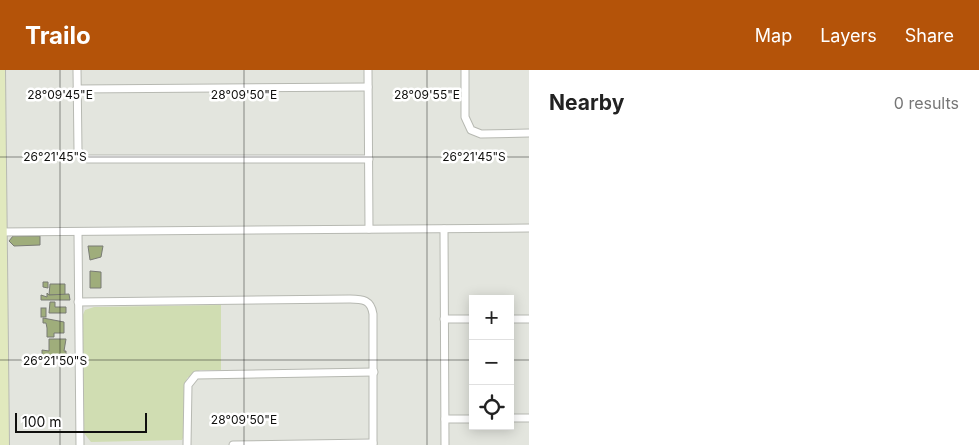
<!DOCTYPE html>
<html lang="en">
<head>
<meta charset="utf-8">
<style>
  body { margin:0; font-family:Inter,sans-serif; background:#f6f6f6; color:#222 }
  .controls { position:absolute; right:15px; bottom:15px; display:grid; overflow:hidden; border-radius:0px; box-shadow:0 2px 12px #0003 }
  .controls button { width:45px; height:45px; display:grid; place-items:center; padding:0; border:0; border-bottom:1px solid #e0e0e0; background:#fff; color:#222; font:25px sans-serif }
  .scale { position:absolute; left:15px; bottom:12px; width:132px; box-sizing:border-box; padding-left:5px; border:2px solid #0f0f0d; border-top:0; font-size:14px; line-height:18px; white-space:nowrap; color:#0f0f0d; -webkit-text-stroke:4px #fff; paint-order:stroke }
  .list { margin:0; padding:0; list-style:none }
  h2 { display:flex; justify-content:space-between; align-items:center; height:65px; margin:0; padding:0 20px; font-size:21px }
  h2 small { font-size:16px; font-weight:400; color:#767676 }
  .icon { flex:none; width:28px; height:28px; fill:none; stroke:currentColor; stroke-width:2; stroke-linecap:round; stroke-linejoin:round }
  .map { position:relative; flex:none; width:529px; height:375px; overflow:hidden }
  header { display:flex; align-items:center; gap:30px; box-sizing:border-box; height:70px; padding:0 25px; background:#b45309; color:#fff }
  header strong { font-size:24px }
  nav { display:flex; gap:28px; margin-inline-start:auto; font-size:18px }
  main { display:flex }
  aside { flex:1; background:#fff }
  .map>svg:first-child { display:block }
  .green { fill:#d0ddb2 }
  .building { fill:#9fad7b; stroke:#797b74 }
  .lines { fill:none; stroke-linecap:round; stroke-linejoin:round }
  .street-casing { stroke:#b7b9b2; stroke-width:9 }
  .secondary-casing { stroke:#b7b9b2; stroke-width:12 }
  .street { stroke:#fff; stroke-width:7 }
  .secondary { stroke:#e1e9be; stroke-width:10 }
  .ticks { fill:none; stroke:#0f0f0d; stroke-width:1; stroke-opacity:0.45 }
  .ticks-label { font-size:12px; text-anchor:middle; fill:#0f0f0d; stroke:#fff; stroke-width:5; stroke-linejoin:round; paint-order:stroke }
</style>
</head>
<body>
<header>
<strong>Trailo</strong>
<nav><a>Map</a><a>Layers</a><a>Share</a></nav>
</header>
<main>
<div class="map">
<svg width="529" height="375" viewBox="0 0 529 375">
  <rect width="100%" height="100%" fill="#e3e5de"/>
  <!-- green -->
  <polygon class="green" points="221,235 221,300 200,300 187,308 184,320 184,366 182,370 91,372 83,362 82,247 85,240 94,237"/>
  <!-- building -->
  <g class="building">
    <polygon points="13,166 40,166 40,175 14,176 9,171"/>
    <polygon points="88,176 103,176 101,187 90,190"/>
    <polygon points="90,201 101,202 101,218 90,218"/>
    <polygon points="43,212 48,212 48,218 43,217"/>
    <polygon points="50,214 65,214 65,225 49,225"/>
    <polygon points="47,223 49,225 69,224 70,230 41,230 41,225 47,227"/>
    <polygon points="50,232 55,232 55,237 66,237 66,243 49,243"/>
    <rect x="41" y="238" width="5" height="9"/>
    <polygon points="43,248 64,252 64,263 54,263 54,267 47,267 47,258 46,253 43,253"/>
    <polygon points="49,269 66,269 64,281 66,281 66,285 42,286 42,280 49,281"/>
  </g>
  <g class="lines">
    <defs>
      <g id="street">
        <polyline points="77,0 78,80 83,87 88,89 369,89"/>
        <polyline points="368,0 369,159"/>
        <polyline points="465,0 465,47 471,60 481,64 529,63"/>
        <polyline points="77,19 368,17"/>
        <polyline points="444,159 445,375"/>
        <polyline points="0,162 529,158"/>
        <polyline points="78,163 80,375"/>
        <path d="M78,232l272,-3c13,0 21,1 23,15v131"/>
        <polyline points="444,249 473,249"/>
        <polyline points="510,249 529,249"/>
        <polyline points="510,348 529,348"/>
        <polyline points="445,349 473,349"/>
        <polyline points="187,375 188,315 196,305 374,302"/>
        <polyline points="233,375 373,373"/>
      </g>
      <polyline id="secondary" points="0,0 4,375"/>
    </defs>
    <!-- street casing -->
    <use href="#street" class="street-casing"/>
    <!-- secondary casing -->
    <use href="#secondary" class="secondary-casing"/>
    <!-- street -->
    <use href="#street" class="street"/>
    <!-- secondary -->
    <use href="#secondary" class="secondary"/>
  </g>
  <!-- ticks -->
  <path class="ticks" d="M60,0v375M244,0v375M427,0v375M0,87h529M0,290h473M510,290h19"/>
  <g class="ticks-label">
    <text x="60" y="29">28°09'45"E</text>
    <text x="244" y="29">28°09'50"E</text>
    <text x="427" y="29">28°09'55"E</text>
    <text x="55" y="91">26°21'45"S</text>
    <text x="474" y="91">26°21'45"S</text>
    <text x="55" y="295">26°21'50"S</text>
    <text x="244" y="354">28°09'50"E</text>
  </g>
</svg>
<div class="controls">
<button>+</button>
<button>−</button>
<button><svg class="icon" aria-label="locate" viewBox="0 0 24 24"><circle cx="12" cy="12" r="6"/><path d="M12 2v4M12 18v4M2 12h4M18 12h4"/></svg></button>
</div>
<div class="scale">100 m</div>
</div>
<aside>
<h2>Nearby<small>0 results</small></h2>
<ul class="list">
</ul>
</aside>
</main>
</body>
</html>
